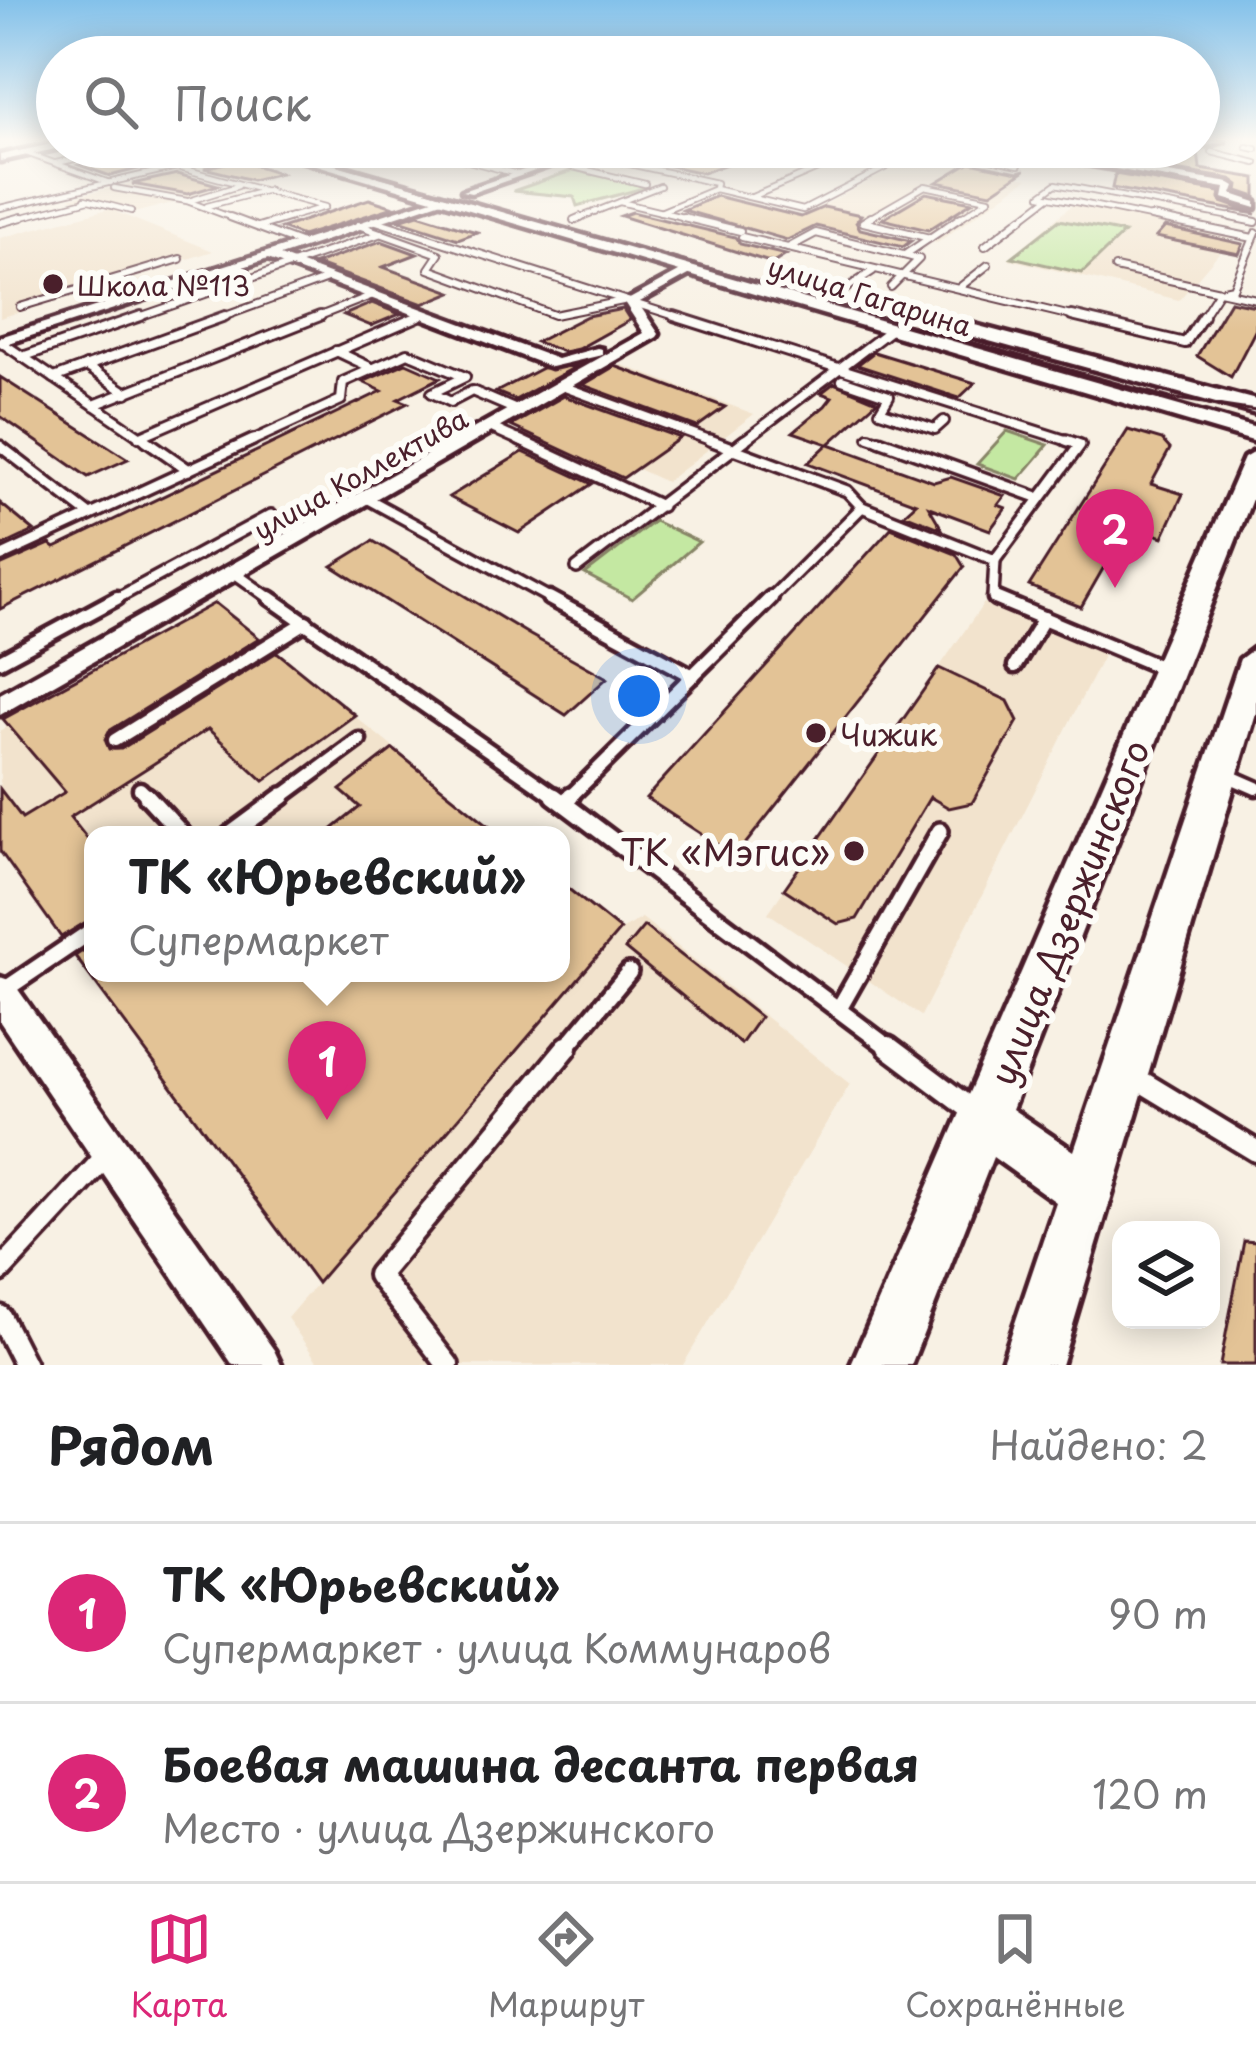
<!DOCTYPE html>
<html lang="ru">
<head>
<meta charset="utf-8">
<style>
  body { margin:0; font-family:"Playpen Sans",sans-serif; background:#f6f6f6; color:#202124 }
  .controls { position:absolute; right:36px; bottom:36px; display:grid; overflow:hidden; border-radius:24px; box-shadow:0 6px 30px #0003 }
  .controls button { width:108px; height:108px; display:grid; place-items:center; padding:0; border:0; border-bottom:3px solid #e0e0e0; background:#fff; color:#202124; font:60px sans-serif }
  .you { position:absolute; left:639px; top:696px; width:42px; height:42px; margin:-30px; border:9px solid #fff; border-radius:50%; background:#1a73e8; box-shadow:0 0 0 18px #1a73e833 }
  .badge { display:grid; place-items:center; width:78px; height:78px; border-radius:50%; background:#db2777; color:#fff; font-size:39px; font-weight:700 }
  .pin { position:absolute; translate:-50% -99px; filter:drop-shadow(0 3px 6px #0008) }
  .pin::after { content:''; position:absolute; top:63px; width:42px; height:36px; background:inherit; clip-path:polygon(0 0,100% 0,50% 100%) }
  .popup { position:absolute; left:84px; top:826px; width:486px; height:156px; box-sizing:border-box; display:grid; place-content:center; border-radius:24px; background:#fff; filter:drop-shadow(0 3px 9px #0005); font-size:39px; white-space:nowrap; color:#757577 }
  .popup b { font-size:45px; color:#202124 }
  .popup::after { content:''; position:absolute; left:50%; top:100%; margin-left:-24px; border:24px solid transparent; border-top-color:#fff }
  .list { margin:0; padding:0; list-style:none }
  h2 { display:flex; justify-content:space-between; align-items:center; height:156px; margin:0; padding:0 48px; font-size:51px }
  h2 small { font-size:39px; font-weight:400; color:#757577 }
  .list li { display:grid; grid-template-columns:78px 1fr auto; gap:36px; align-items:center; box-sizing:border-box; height:180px; padding:0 48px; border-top:3px solid #e0e0e0 }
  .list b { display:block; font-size:45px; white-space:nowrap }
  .list p { margin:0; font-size:39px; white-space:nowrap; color:#757577 }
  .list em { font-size:39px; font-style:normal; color:#757577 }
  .icon { flex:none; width:66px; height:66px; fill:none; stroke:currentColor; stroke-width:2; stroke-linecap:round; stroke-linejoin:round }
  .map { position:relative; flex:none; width:1256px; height:1365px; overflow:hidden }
  .search { position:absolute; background:#fff; box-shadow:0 6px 30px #0003; left:36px; right:36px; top:36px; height:132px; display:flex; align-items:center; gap:30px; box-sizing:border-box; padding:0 42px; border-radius:66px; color:#757577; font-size:45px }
  .sheet { height:516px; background:#fff }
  nav { display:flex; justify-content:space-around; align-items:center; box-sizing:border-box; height:168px; border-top:3px solid #e0e0e0; background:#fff; font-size:33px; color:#757577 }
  nav a { display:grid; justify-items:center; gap:6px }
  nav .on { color:#db2777 }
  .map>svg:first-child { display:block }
  .built { fill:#f2e3cd }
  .green { fill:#c4e8a2; stroke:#878466; stroke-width:3 }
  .building { fill:#e3c396; stroke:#4a1f2b; stroke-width:3 }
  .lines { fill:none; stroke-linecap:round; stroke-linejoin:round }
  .lane-far6-casing { stroke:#4a1f2b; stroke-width:8 }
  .lane-far5-casing { stroke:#4a1f2b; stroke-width:10 }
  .lane-far4-casing { stroke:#4a1f2b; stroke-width:14 }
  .lane-far3-casing { stroke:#4a1f2b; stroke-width:16 }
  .lane-far2-casing { stroke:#4a1f2b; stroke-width:21 }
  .lane-far1-casing { stroke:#4a1f2b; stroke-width:24 }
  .lane-casing { stroke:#4a1f2b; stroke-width:28 }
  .street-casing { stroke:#4a1f2b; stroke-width:9 }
  .secondary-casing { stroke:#4a1f2b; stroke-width:9 }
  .lane-far6 { stroke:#fdfcf7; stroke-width:4.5 }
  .lane-far5 { stroke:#fdfcf7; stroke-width:6 }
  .lane-far4 { stroke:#fdfcf7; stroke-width:8 }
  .lane-far3 { stroke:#fdfcf7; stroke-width:9 }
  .lane-far2 { stroke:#fdfcf7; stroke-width:12 }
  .lane-far1 { stroke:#fdfcf7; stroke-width:15 }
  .lane { stroke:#fdfcf7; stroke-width:20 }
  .street { fill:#fdfcf7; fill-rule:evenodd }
  .secondary { fill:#fdfcf7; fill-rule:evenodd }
  .tram { stroke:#4a1f2b; stroke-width:3 }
  .poi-dot { fill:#4a1f2b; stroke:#fdfcf7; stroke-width:4.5 }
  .labels { text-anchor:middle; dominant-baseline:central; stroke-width:12; stroke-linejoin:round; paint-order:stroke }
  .far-poi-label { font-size:27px; fill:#4a1f2b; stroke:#fdfcf7; text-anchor:start }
  .far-street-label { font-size:27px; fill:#4a1f2b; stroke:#fdfcf7 }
  .poi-label { font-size:30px; fill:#4a1f2b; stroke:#fdfcf7; text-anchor:start }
  .near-poi-label { font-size:36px; fill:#4a1f2b; stroke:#fdfcf7; text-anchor:end }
  .near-street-label { font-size:36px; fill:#4a1f2b; stroke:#fdfcf7 }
</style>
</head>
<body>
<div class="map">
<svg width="1256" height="1365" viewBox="0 0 1256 1365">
  <rect width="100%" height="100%" fill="#f8f1e4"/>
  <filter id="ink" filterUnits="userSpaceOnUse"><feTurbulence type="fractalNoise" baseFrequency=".00833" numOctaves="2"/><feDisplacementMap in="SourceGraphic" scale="24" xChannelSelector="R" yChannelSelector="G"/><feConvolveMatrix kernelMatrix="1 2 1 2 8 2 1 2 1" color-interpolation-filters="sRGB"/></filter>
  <g filter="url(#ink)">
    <!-- built -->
    <g class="built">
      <polygon points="915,157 1028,178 937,243 809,213"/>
      <polygon points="164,175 215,192 130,214 116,212 213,251 0,318 0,238 108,209 69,198"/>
      <polygon points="1072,205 1233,236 1179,300 1009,259"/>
      <polygon points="622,365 754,414 666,482 529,419"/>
      <polygon points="215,603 501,835 93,835 93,973 561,973 561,883 620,930 642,918 850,1084 683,1365 320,1365 287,1318 317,1283 0,851 0,731 7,726 2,719"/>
      <polygon points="984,603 1104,654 921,1016 768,913"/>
    </g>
    <!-- green -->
    <g class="green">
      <polygon points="574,170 647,187 577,206 574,197 513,191"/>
      <polygon points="1059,220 1124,233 1082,273 1012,257"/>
      <polygon points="1007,431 1048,445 1019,479 977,464"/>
      <polygon points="654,521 699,542 632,599 585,574"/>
    </g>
    <!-- building -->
    <g class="building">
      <polygon points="608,147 660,147 732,162 703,173 605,152"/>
      <polygon points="1185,147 1198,151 1200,169 1256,178 1256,197 1238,191 1239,185 1231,179 1119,161"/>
      <polygon points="137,151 166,162 110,176 79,165"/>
      <polygon points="238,160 280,173 252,180 204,168"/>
      <polygon points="970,162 1018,172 1025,170 991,193 937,182"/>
      <polygon points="177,174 218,185 188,194 132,184"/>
      <polygon points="1115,174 1220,192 1222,202 1256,214 1112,188"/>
      <polygon points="926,193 972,202 928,230 882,219"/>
      <polygon points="716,196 801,217 824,207 861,215 856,222 860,229 911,241 903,247 816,226 787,240 683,210"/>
      <polygon points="369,199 394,207 302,236 281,228"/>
      <polygon points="632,212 735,237 740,244 786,255 773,263 621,216"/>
      <polygon points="418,214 466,229 477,232 458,239 399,220"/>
      <polygon points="1165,227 1243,244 1239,254 1156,237"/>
      <polygon points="381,241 417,254 383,267 452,292 423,304 315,264"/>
      <polygon points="1230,301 1256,306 1256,329 1231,377 1197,356"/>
      <polygon points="372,303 400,314 371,326 344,315"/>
      <polygon points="623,309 630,320 578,349 564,352 536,342 587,316"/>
      <polygon points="874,352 975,383 959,398 857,365"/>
      <polygon points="406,363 440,378 398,399 408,403 0,609 0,566 50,544 55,548 382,391 363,382"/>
      <polygon points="577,366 515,400 496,392 542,368"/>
      <polygon points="615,366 725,407 697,427 583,385"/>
      <polygon points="0,377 128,459 88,477 0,416"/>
      <polygon points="834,383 877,401 829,444 934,482 951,477 1005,496 998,505 1006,508 990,530 929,507 942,529 904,514 916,503 808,463 828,444 793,432 825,406 832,397 821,393"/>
      <polygon points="564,396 680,438 623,478 511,426"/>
      <polygon points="1128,430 1162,440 1170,449 1151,484 1183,494 1163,537 1128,525 1081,607 1029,586"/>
      <polygon points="523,452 592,484 519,533 449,497"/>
      <polygon points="0,503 34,531 0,547"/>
      <polygon points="891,528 956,554 964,567 743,847 721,847 646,798"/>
      <polygon points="373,541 530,635 607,678 566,715 332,566"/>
      <polygon points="215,603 259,638 109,731 105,739 109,749 121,749 277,652 355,715 264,781 208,729 70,817 93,846 93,918 61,937 0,851 0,789 22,818 65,792 3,719"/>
      <polygon points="939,668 1008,701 1018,721 972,803 949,808 930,797 857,919 838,924 784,889"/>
      <polygon points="393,749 501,835 325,835 360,807 340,790"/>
      <polygon points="561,883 620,930 317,1283 75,956 93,944 93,973 561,973"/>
      <polygon points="644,926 760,1017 741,1044 625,949"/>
      <polygon points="1244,1241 1256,1242 1256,1365 1220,1365"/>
    </g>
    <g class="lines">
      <defs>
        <g id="lane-far6">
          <polyline points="142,147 192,164"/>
          <polyline points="416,147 517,174"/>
          <polyline points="684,147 699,150"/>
          <polyline points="820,147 847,152"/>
          <polyline points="934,147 1019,165"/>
          <polyline points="1059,147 1085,161"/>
          <polyline points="1247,147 1256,149"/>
          <polyline points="313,150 325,147"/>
          <polyline points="1212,152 1256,163"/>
          <polyline points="26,153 110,183"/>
          <polyline points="580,153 716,183 715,189 803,210 910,155 869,147"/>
          <polyline points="1012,159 1040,158"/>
          <polyline points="473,160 518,147"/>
          <polyline points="553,162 645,184"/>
          <polyline points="56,163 131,147"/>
          <polyline points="180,168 325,207 281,220"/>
          <polyline points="114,188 187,201 238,220"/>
          <polyline points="752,197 869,147"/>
          <polyline points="85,199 131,211"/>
          <polyline points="189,201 238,186"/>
          <polyline points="620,202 695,220"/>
          <polyline points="207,206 268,190"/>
          <polyline points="0,208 263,147"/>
          <polyline points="660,212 715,189"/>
          <polyline points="11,220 89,200"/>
          <polyline points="574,220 660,186"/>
          <polyline points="866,220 925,186 989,199 957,220"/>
          <polyline points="1019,220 1049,197"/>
          <polyline points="1165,220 1041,195 1056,184 1247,220"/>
        </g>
        <g id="lane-far5">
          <polyline points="230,217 302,244"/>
          <polyline points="683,217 740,231"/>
          <polyline points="871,217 863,222 930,238"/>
          <polyline points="1151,217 1253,238"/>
          <polyline points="1231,217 1256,222"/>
          <polyline points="373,220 684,319"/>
          <polyline points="574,220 581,217"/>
          <polyline points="0,223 22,217"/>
          <polyline points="358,225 439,254 429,269 554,315 623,301"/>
          <polyline points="258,227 291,217"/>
          <polyline points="742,237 1084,319"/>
          <polyline points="985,246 1023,217"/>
          <polyline points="788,248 816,233 919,259 891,287"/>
          <polyline points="906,254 961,217"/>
          <polyline points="1115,268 1256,299"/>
          <polyline points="960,287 988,265"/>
          <polyline points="838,294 873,271"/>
          <polyline points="20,307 180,259"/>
          <polyline points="133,319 382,233"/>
          <polyline points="217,319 327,279"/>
          <polyline points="312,319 373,295"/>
          <polyline points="412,319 423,314"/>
          <polyline points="1201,319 1219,291 1233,288 1256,233"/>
        </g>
        <g id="lane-far4">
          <polyline points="674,316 1075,443"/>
          <polyline points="1072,316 1185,343 1203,316"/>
          <polyline points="1,342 150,443"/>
          <polyline points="336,351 374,369"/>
          <polyline points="22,357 141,316"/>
          <polyline points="86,366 127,393"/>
          <polyline points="54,378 225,316"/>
          <polyline points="842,380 889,396 880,411 935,429 944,421"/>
          <polyline points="562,386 718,443"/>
          <polyline points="94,405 320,316"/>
          <polyline points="494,429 525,443"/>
          <polyline points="139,437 419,316"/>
          <polyline points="869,437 887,443"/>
          <polyline points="247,443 341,400 343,382 408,353 465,377 432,393 451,402 472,391 521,412"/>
          <polyline points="741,443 893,328"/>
        </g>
        <g id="lane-far3">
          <polyline points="146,440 189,470"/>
          <polyline points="519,440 661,506"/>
          <polyline points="710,440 847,491 862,507 995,560 993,597 1002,601"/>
          <polyline points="879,440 1040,498"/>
          <polyline points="0,446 90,515"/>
          <polyline points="368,499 555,601"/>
          <polyline points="0,557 253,440"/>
          <polyline points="995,560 1080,445 1066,440"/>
          <polyline points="577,568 745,440"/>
          <polyline points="236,574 274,601"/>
          <polyline points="112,601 271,515"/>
          <polyline points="768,601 862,507"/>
        </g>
        <g id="lane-far2">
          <polyline points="270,598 559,799"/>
          <polyline points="549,598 693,676"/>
          <polyline points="995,598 1167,670"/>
          <polyline points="0,661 117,598"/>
          <polyline points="1015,666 1044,618"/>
          <polyline points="115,740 306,622"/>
          <polyline points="1224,774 1256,788"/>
          <polyline points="140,789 150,799"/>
          <polyline points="279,799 359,740"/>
          <polyline points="568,799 771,598"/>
        </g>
        <g id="lane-far1">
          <polyline points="147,796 183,835"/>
          <polyline points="554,796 892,1050"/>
          <polyline points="564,803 571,796"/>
          <polyline points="230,835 283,796"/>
          <polyline points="0,993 93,930"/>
          <polyline points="840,1007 940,831"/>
          <polyline points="564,1050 629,972"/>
        </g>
        <g id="lane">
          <polyline points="888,1047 976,1113"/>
          <polyline points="1134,1077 1256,1151"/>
          <polyline points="0,1271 107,1155"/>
          <polyline points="0,1316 25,1365"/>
          <polyline points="448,1365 378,1275 567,1047"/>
        </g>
        <g id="street">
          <polygon points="1199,141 1224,141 1199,147"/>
          <polygon points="57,143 60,148 0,161 0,155"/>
          <polygon points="591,147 604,147 471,193 462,191"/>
          <polygon points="987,147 1007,147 1230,183 1235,186 1232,194 1256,202 1256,208 1223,198 1225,188"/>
          <polygon points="1153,147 1181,147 1105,158 1101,155"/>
          <polygon points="436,198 445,200 280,256 557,359 597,348 602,349 602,355 551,367 268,259 0,346 0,337"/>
          <polygon points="688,267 698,270 638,303 659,334 657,337 0,715 0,694 644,333 624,302"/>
          <polygon points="0,977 12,981 274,1350 281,1365 233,1365 0,1022"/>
        </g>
        <g id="secondary">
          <polygon points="256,147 275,147 1256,428 1256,442"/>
          <polygon points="945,317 1256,400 1256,414 938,327 938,319"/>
          <polygon points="1256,451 1256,489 1012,1109 1074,1151 1240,659 1256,647 1256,713 1061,1365 1001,1365 1056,1202 993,1157 911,1365 851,1365 1244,458"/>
        </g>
      </defs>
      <!-- lane-far6 casing -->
      <use href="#lane-far6" class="lane-far6-casing"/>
      <!-- lane-far5 casing -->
      <use href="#lane-far5" class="lane-far5-casing"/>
      <!-- lane-far4 casing -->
      <use href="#lane-far4" class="lane-far4-casing"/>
      <!-- lane-far3 casing -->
      <use href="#lane-far3" class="lane-far3-casing"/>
      <!-- lane-far2 casing -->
      <use href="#lane-far2" class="lane-far2-casing"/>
      <!-- lane-far1 casing -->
      <use href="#lane-far1" class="lane-far1-casing"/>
      <!-- lane casing -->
      <use href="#lane" class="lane-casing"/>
      <!-- street casing -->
      <use href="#street" class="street-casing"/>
      <!-- secondary casing -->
      <use href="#secondary" class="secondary-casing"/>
      <!-- lane-far6 -->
      <use href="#lane-far6" class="lane-far6"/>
      <!-- lane-far5 -->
      <use href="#lane-far5" class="lane-far5"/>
      <!-- lane-far4 -->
      <use href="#lane-far4" class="lane-far4"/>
      <!-- lane-far3 -->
      <use href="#lane-far3" class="lane-far3"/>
      <!-- lane-far2 -->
      <use href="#lane-far2" class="lane-far2"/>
      <!-- lane-far1 -->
      <use href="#lane-far1" class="lane-far1"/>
      <!-- lane -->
      <use href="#lane" class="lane"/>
      <!-- street -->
      <use href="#street" class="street"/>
      <!-- secondary -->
      <use href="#secondary" class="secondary"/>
      <!-- tram -->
      <polyline class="tram" points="278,147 1170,398 1256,411"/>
    </g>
  </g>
  <!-- sky -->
  <linearGradient id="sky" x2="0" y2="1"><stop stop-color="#83c1ea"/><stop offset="0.42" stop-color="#fcf9f3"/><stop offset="1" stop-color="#fcf9f3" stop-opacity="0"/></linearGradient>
  <rect width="1256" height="332" fill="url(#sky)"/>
  <!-- markers -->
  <g class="poi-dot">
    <circle cx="53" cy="284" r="12"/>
    <circle cx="816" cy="733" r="12"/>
    <circle cx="854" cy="851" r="12"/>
  </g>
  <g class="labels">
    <!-- far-poi labels -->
    <g class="far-poi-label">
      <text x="77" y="284">Школа №113</text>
    </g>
    <!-- far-street labels -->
    <g class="far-street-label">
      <text transform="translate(870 295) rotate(17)">улица Гагарина</text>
      <text transform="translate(360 473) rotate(-29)">улица Коллектива</text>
    </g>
    <!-- poi labels -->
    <g class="poi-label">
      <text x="840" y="733">Чижик</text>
    </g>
    <!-- near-poi labels -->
    <g class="near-poi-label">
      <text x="830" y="851">ТК «Мэгис»</text>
    </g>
    <!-- near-street labels -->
    <g class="near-street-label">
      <text transform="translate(1068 912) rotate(-68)">улица Дзержинского</text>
    </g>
  </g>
</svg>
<div class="controls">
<button><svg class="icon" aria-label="layers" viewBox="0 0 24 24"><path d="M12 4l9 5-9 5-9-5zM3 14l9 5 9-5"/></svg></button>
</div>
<div class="you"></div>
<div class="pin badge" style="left:327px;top:1120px">1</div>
<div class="popup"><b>ТК «Юрьевский»</b>Супермаркет</div>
<div class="pin badge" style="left:1115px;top:588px">2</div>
<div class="search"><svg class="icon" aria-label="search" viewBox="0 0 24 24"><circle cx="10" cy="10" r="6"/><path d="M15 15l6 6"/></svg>Поиск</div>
</div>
<section class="sheet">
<h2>Рядом<small>Найдено: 2</small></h2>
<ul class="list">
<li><span class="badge">1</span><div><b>ТК «Юрьевский»</b><p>Супермаркет · улица Коммунаров</p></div><em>90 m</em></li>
<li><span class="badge">2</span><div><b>Боевая машина десанта первая</b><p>Место · улица Дзержинского</p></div><em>120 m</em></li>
</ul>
</section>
<nav>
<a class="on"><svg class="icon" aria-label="map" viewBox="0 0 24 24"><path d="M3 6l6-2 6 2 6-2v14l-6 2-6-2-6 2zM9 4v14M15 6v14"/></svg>Карта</a>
<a><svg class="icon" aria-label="directions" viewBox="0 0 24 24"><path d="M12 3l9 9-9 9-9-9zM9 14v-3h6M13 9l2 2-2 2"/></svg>Маршрут</a>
<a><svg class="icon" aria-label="saved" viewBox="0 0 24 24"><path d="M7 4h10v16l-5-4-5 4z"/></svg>Сохранённые</a>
</nav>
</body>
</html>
